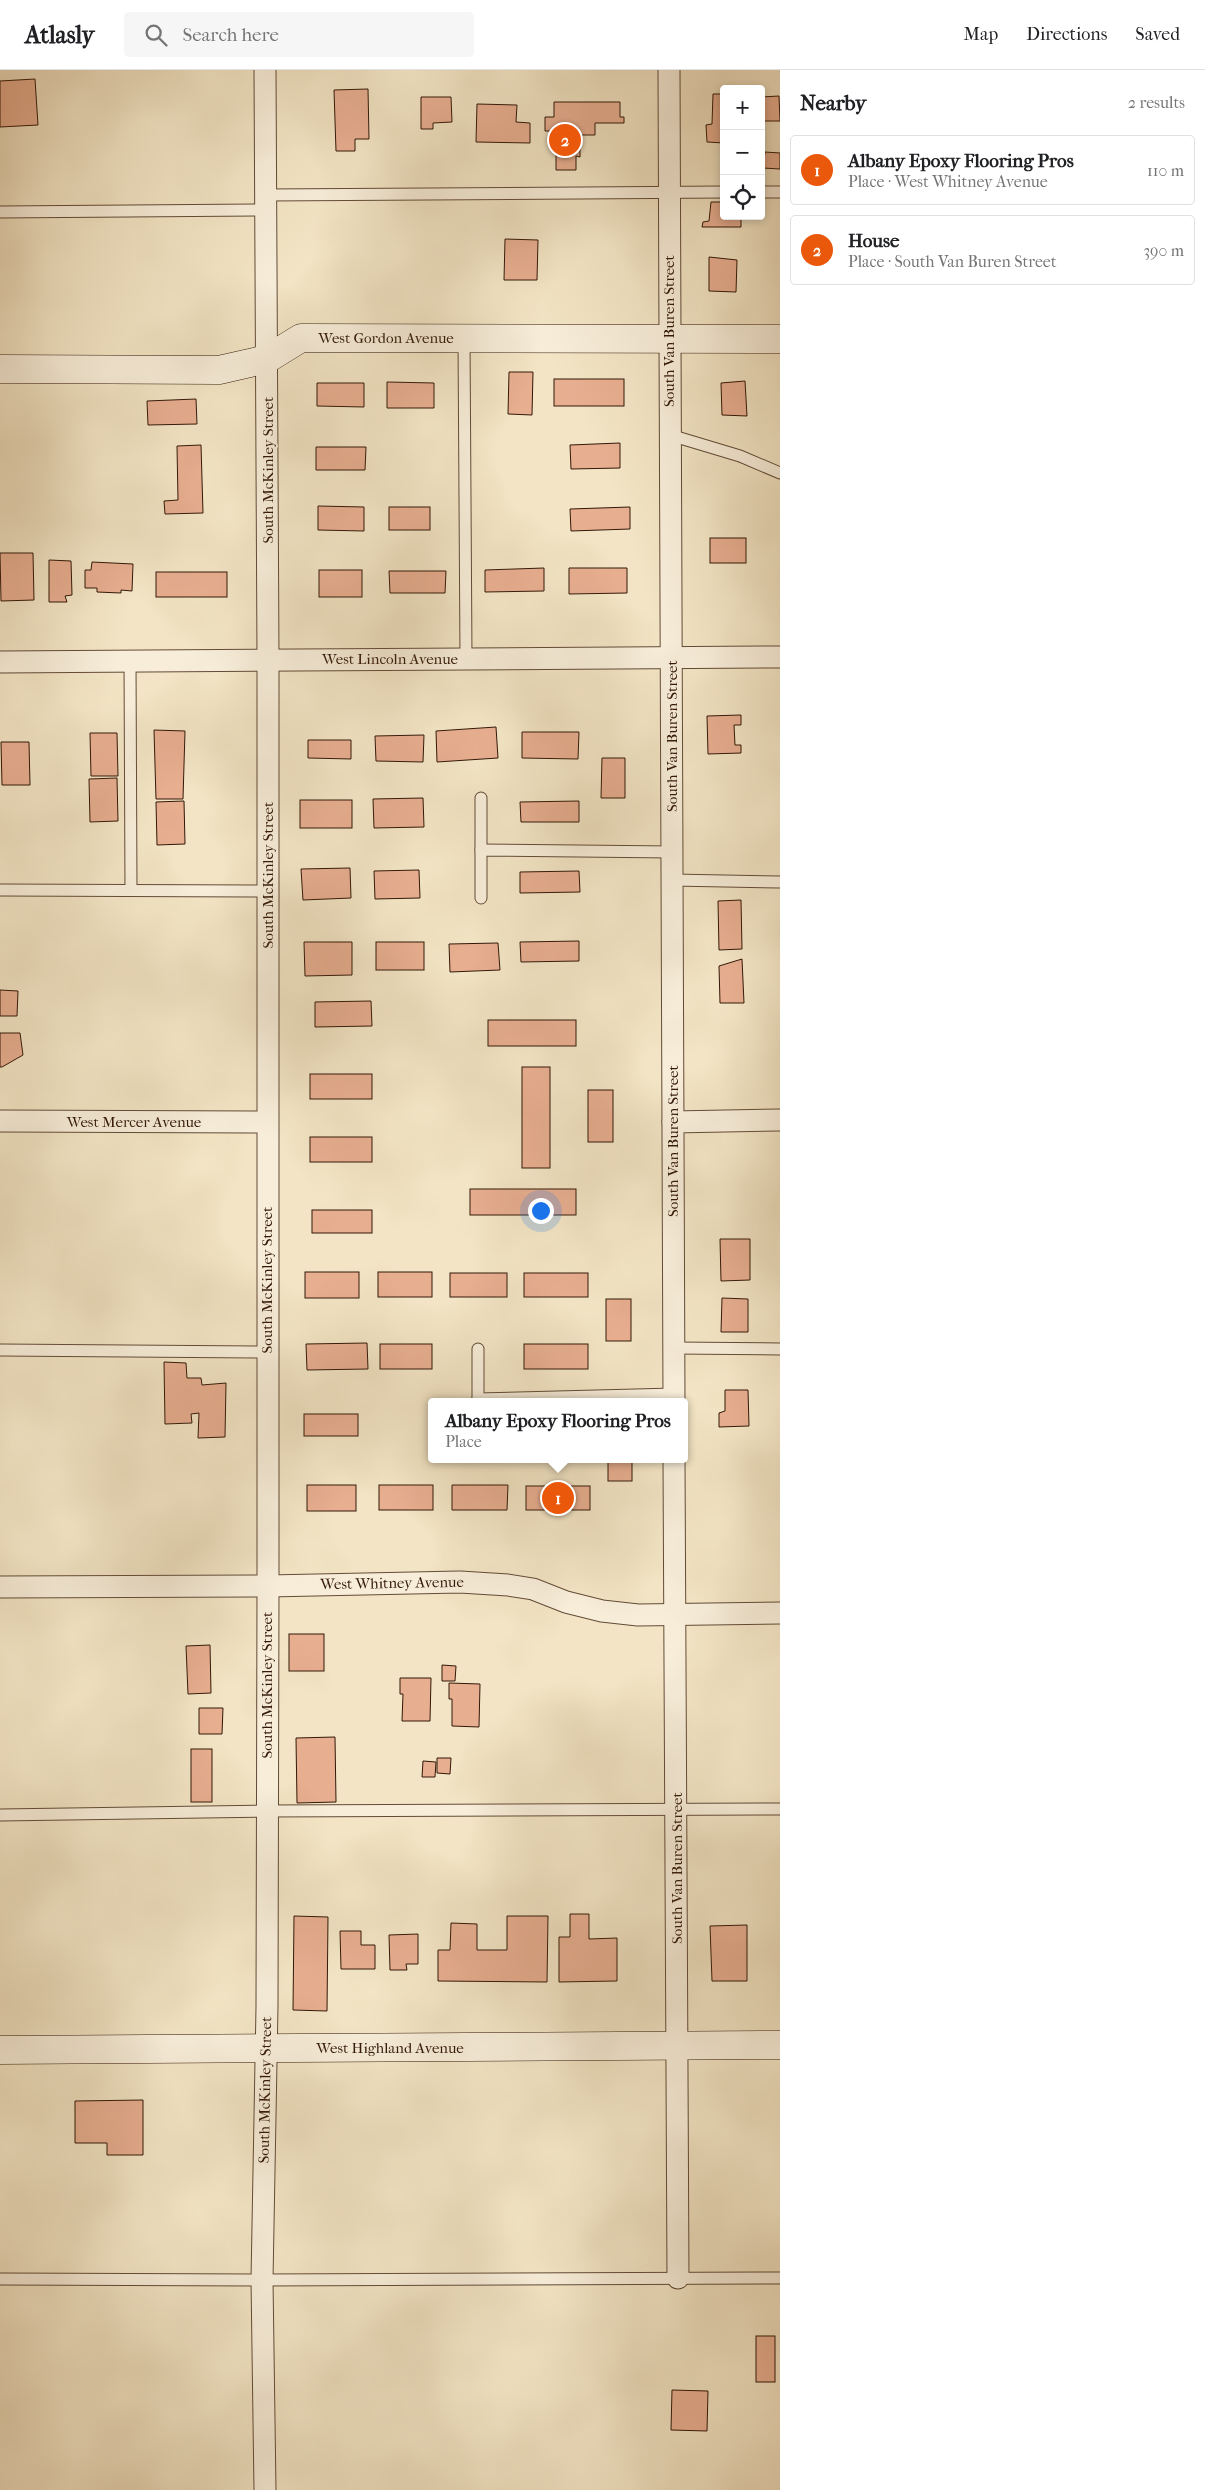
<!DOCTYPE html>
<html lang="en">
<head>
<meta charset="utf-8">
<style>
  body { margin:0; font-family:"IM FELL French Canon",serif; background:#f6f6f6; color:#202124 }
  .controls { position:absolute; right:15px; top:15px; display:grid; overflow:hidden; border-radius:5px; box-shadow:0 2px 8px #0003 }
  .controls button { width:45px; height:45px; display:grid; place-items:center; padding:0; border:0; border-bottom:1px solid #e0e0e0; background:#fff; color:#202124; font:25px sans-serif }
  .you { position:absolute; left:540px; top:1140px; width:18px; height:18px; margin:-12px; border:4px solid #fff; border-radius:50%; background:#1a73e8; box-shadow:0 0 0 8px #1a73e833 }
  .badge { display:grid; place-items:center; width:32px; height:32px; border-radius:50%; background:#ea580c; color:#fff; font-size:16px; font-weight:700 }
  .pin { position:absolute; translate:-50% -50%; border:2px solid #fff; box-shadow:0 1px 5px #0006 }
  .popup { position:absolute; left:428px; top:1328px; width:260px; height:65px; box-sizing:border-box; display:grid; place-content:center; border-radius:5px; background:#fff; filter:drop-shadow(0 1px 4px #0005); font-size:16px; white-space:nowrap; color:#757577 }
  .popup b { font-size:19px; color:#202124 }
  .popup::after { content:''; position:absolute; left:50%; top:100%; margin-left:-10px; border:10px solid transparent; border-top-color:#fff }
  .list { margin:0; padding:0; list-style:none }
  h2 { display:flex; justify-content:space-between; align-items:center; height:65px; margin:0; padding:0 20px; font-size:21px }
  h2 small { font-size:16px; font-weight:400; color:#757577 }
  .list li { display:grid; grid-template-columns:32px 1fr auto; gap:15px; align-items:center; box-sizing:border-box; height:70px; margin:0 10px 10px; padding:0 10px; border:1px solid #e0e0e0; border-radius:5px }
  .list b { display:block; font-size:19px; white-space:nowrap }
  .list p { margin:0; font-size:16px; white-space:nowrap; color:#757577 }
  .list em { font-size:16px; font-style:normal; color:#757577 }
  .icon { flex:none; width:28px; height:28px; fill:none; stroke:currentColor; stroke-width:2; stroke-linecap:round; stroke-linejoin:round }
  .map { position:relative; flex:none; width:780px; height:2420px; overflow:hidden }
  header { display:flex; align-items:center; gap:30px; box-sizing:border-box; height:70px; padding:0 25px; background:#fff; border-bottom:1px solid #e0e0e0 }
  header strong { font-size:24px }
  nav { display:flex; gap:28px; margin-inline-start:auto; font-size:18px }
  .search { width:350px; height:45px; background:#f6f6f6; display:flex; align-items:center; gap:12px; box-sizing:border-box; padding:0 18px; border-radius:5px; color:#757577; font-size:19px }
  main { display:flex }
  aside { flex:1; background:#fff }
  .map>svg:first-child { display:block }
  .building { fill:#e7ae90; stroke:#331808 }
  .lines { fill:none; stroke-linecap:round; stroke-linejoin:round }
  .lane-casing { stroke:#634b37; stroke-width:13 }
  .street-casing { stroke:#634b37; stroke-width:23 }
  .secondary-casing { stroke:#331808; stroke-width:29 }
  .lane { stroke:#f7edd9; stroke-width:11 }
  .street { stroke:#f7edd9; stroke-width:21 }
  .secondary { stroke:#f7edd9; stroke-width:28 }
  .labels { text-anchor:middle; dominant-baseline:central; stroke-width:4; stroke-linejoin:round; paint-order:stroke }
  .street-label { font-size:15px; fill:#331808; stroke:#f7edd9 }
</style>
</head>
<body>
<header>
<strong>Atlasly</strong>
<div class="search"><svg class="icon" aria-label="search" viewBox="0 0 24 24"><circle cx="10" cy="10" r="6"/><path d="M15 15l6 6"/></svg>Search here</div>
<nav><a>Map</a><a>Directions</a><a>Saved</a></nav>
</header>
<main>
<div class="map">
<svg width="780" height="2420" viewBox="0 0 780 2420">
  <rect width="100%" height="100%" fill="#f2e4c4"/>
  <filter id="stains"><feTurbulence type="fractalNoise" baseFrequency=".004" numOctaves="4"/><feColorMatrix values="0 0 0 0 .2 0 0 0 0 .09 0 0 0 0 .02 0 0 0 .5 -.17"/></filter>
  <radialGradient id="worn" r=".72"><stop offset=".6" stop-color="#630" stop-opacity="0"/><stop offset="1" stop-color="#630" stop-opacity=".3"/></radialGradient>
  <!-- building -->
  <g class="building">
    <polygon points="35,9 38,55 0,57 0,11"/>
    <polygon points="368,19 369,69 355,69 355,81 336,81 334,20"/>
    <polygon points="713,24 724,24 724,73 707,72 706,55 712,54"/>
    <polygon points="779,26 780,51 761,51 761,27"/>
    <polygon points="421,27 451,27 452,52 433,53 433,59 421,59"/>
    <polygon points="554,32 620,32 620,47 624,47 624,53 595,53 595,65 580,65 580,87 576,86 576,100 556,100 556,76 550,76 550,61 545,61 545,47 554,47"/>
    <polygon points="477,34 517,35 516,52 530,53 530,73 476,72"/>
    <polygon points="765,82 780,83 780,99 763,98"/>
    <polygon points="711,132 724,132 724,146 741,146 741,157 702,157 703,152 709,151"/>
    <polygon points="505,169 538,170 537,210 504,210"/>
    <polygon points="709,187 737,190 736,222 709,221"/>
    <polygon points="509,302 533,302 532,345 508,344"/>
    <rect x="554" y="309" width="70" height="27"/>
    <polygon points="745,311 747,346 722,345 721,313"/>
    <polygon points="387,312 434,313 434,338 387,338"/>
    <polygon points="317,313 364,313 364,337 317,336"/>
    <polygon points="196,329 197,354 148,355 147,331"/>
    <polygon points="620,373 620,398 571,399 570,375"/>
    <polygon points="201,375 203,443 165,444 164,431 178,430 177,376"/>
    <polygon points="316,377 366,377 365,400 316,400"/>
    <polygon points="318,436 364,437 364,461 318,460"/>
    <rect x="389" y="437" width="41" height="23"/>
    <polygon points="630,437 630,459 571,461 570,439"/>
    <rect x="710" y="468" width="36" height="25"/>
    <polygon points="0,483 33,483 34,530 1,531"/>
    <polygon points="49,490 71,491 72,525 65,526 67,532 49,532"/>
    <polygon points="92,492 133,494 132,521 121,520 121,523 97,522 97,518 85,518 85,500 91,500"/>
    <polygon points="544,498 544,521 485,522 485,500"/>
    <polygon points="569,498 627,498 627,523 569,524"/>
    <rect x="319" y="500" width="43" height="27"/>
    <polygon points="389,501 446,501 445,523 390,523"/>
    <rect x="156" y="502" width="71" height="25"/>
    <polygon points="741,645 741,655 734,655 735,675 741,675 741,683 708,684 707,646"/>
    <polygon points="496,657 498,688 437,692 436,661"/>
    <polygon points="154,660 185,661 183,729 156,729"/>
    <polygon points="522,662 579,662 578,689 522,688"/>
    <polygon points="90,663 117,663 118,706 91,706"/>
    <polygon points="424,665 423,692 376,691 375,666"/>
    <polygon points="308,670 351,670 351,689 308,688"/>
    <polygon points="1,672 29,672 30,715 2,715"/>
    <polygon points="602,688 625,688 625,728 601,728"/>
    <polygon points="117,708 118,751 90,752 89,709"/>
    <polygon points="423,728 424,757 374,758 373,729"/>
    <rect x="300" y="730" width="52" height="28"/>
    <polygon points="184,731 185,774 157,775 156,732"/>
    <polygon points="579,731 579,752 521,752 520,732"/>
    <polygon points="350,798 351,828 303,830 301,799"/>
    <polygon points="419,800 420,828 375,829 374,801"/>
    <polygon points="579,801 580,822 520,823 520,802"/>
    <polygon points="741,830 742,879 719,880 718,831"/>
    <polygon points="579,871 579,891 521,892 520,872"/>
    <polygon points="304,872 352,872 352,905 305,906"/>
    <rect x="376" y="872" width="48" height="28"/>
    <polygon points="498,873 500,900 450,902 449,874"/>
    <polygon points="742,889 744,933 720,933 719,896"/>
    <polygon points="0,920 18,921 17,946 0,946"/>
    <polygon points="371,931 372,956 315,957 315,932"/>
    <rect x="488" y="950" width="88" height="26"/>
    <polygon points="0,963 20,963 23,985 2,997 0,997"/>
    <rect x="522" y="997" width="28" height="101"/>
    <rect x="310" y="1004" width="62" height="25"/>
    <rect x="588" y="1020" width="25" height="52"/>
    <rect x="310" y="1067" width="62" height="25"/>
    <rect x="470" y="1119" width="106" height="26"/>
    <rect x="312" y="1140" width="60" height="23"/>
    <polygon points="720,1169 750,1169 750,1210 721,1211"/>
    <rect x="305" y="1202" width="54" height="26"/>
    <rect x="378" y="1202" width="54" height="25"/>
    <rect x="450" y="1203" width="57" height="24"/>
    <rect x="524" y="1203" width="64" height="24"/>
    <polygon points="722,1228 748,1229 748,1262 721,1262"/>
    <rect x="606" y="1229" width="25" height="42"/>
    <polygon points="367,1273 368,1299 307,1300 306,1274"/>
    <rect x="380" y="1274" width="52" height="25"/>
    <rect x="524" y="1274" width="64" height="25"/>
    <polygon points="164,1292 186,1293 187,1308 201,1308 202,1315 226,1313 225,1367 198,1368 199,1343 191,1344 192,1353 165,1354"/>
    <polygon points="725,1320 748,1320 749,1356 719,1357 719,1343 725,1341"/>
    <rect x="304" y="1344" width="54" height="22"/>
    <rect x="608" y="1389" width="24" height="22"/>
    <rect x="307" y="1415" width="49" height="26"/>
    <rect x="379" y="1415" width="54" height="25"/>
    <polygon points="452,1415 508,1415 507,1440 452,1440"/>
    <rect x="526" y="1416" width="64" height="24"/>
    <rect x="289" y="1564" width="35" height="37"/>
    <polygon points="210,1575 211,1623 188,1624 186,1576"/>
    <polygon points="442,1595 456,1596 455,1611 442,1611"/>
    <polygon points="400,1608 431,1608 430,1651 402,1651 403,1624 400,1624"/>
    <polygon points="449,1613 480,1614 479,1657 452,1656 452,1629 449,1629"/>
    <polygon points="199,1638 223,1638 222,1664 199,1664"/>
    <polygon points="335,1667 336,1732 297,1733 296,1668"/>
    <rect x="191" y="1679" width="21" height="53"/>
    <polygon points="437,1688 451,1688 450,1704 437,1703"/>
    <polygon points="423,1691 436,1692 435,1707 422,1707"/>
    <polygon points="570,1844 589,1844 589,1869 617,1868 617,1911 559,1912 559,1867 570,1867"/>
    <polygon points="294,1846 328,1847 327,1941 293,1940"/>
    <polygon points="507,1846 548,1846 547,1912 438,1911 438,1880 450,1880 451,1853 477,1854 477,1880 507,1880"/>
    <polygon points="747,1855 747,1911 712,1911 710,1856"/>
    <polygon points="340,1861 361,1861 361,1875 375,1875 375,1899 341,1899"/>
    <polygon points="418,1864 418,1894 406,1894 407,1900 390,1900 389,1865"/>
    <polygon points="143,2030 143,2085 107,2085 107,2073 75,2073 75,2031"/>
    <rect x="756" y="2266" width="19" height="46"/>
    <polygon points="672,2320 708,2321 707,2361 671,2360"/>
  </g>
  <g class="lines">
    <defs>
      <g id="lane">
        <polyline points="761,122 780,122"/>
        <polyline points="266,125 724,122"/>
        <polyline points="0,142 267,140"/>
        <polyline points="464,268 466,589"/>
        <polyline points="670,365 740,386 780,403"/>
        <polyline points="130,590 131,820"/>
        <polyline points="481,728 481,780"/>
        <polyline points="672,810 780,812"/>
        <polyline points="0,820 268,821"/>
        <polyline points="481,828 481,780 672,782"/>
        <polyline points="674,1278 780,1279"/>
        <polyline points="0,1280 267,1282"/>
        <polyline points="478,1329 478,1279"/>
        <polyline points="478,1332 478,1329 674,1324"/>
        <polyline points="0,1745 267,1741 780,1739"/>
        <polyline points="0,2209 262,2210 780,2208"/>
      </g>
      <g id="street">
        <polyline points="669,0 674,1332"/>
        <polyline points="0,592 780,587"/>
        <polyline points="0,1051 267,1052"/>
        <polyline points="673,1052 780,1050"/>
        <polyline points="674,1389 678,2208"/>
        <polyline points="0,1517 268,1516 460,1512 508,1515 533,1519 566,1532 602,1541 638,1545 780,1543"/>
        <polyline points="265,2420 262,2210 267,1937 268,1516 268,589 265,0"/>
      </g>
      <g id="secondary">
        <polyline points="0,299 219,300 267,289 301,268 780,269"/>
        <polyline points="0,1980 780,1975"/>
      </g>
    </defs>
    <!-- lane casing -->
    <use href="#lane" class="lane-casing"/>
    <!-- street casing -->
    <use href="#street" class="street-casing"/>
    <!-- secondary casing -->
    <use href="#secondary" class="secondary-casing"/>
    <!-- lane -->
    <use href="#lane" class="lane"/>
    <!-- street -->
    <use href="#street" class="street"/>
    <!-- secondary -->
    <use href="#secondary" class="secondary"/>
  </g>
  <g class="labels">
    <!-- street labels -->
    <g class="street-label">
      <text transform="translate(669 261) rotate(-90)">South Van Buren Street</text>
      <text x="386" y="268">West Gordon Avenue</text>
      <text transform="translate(268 400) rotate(-90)">South McKinley Street</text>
      <text x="390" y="589">West Lincoln Avenue</text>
      <text transform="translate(672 666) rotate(-90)">South Van Buren Street</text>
      <text transform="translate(268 805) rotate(-90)">South McKinley Street</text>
      <text x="134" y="1052">West Mercer Avenue</text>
      <text transform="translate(673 1071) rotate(-90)">South Van Buren Street</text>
      <text transform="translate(267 1210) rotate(-90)">South McKinley Street</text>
      <text transform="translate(392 1513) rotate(-1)">West Whitney Avenue</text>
      <text transform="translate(267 1615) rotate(-90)">South McKinley Street</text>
      <text transform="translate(677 1798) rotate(-90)">South Van Buren Street</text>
      <text x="390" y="1978">West Highland Avenue</text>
      <text transform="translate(265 2020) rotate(-89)">South McKinley Street</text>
    </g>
  </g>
  <rect width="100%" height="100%" filter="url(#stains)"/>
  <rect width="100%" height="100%" fill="url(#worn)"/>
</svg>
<div class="controls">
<button>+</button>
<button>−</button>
<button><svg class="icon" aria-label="locate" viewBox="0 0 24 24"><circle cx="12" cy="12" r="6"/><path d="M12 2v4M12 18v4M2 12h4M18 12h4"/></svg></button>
</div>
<div class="you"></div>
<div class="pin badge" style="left:558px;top:1428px">1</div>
<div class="popup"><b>Albany Epoxy Flooring Pros</b>Place</div>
<div class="pin badge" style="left:565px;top:70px">2</div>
</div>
<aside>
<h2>Nearby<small>2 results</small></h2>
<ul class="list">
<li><span class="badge">1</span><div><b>Albany Epoxy Flooring Pros</b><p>Place · West Whitney Avenue</p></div><em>110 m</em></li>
<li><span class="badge">2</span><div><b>House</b><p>Place · South Van Buren Street</p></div><em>390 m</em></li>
</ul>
</aside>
</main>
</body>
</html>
